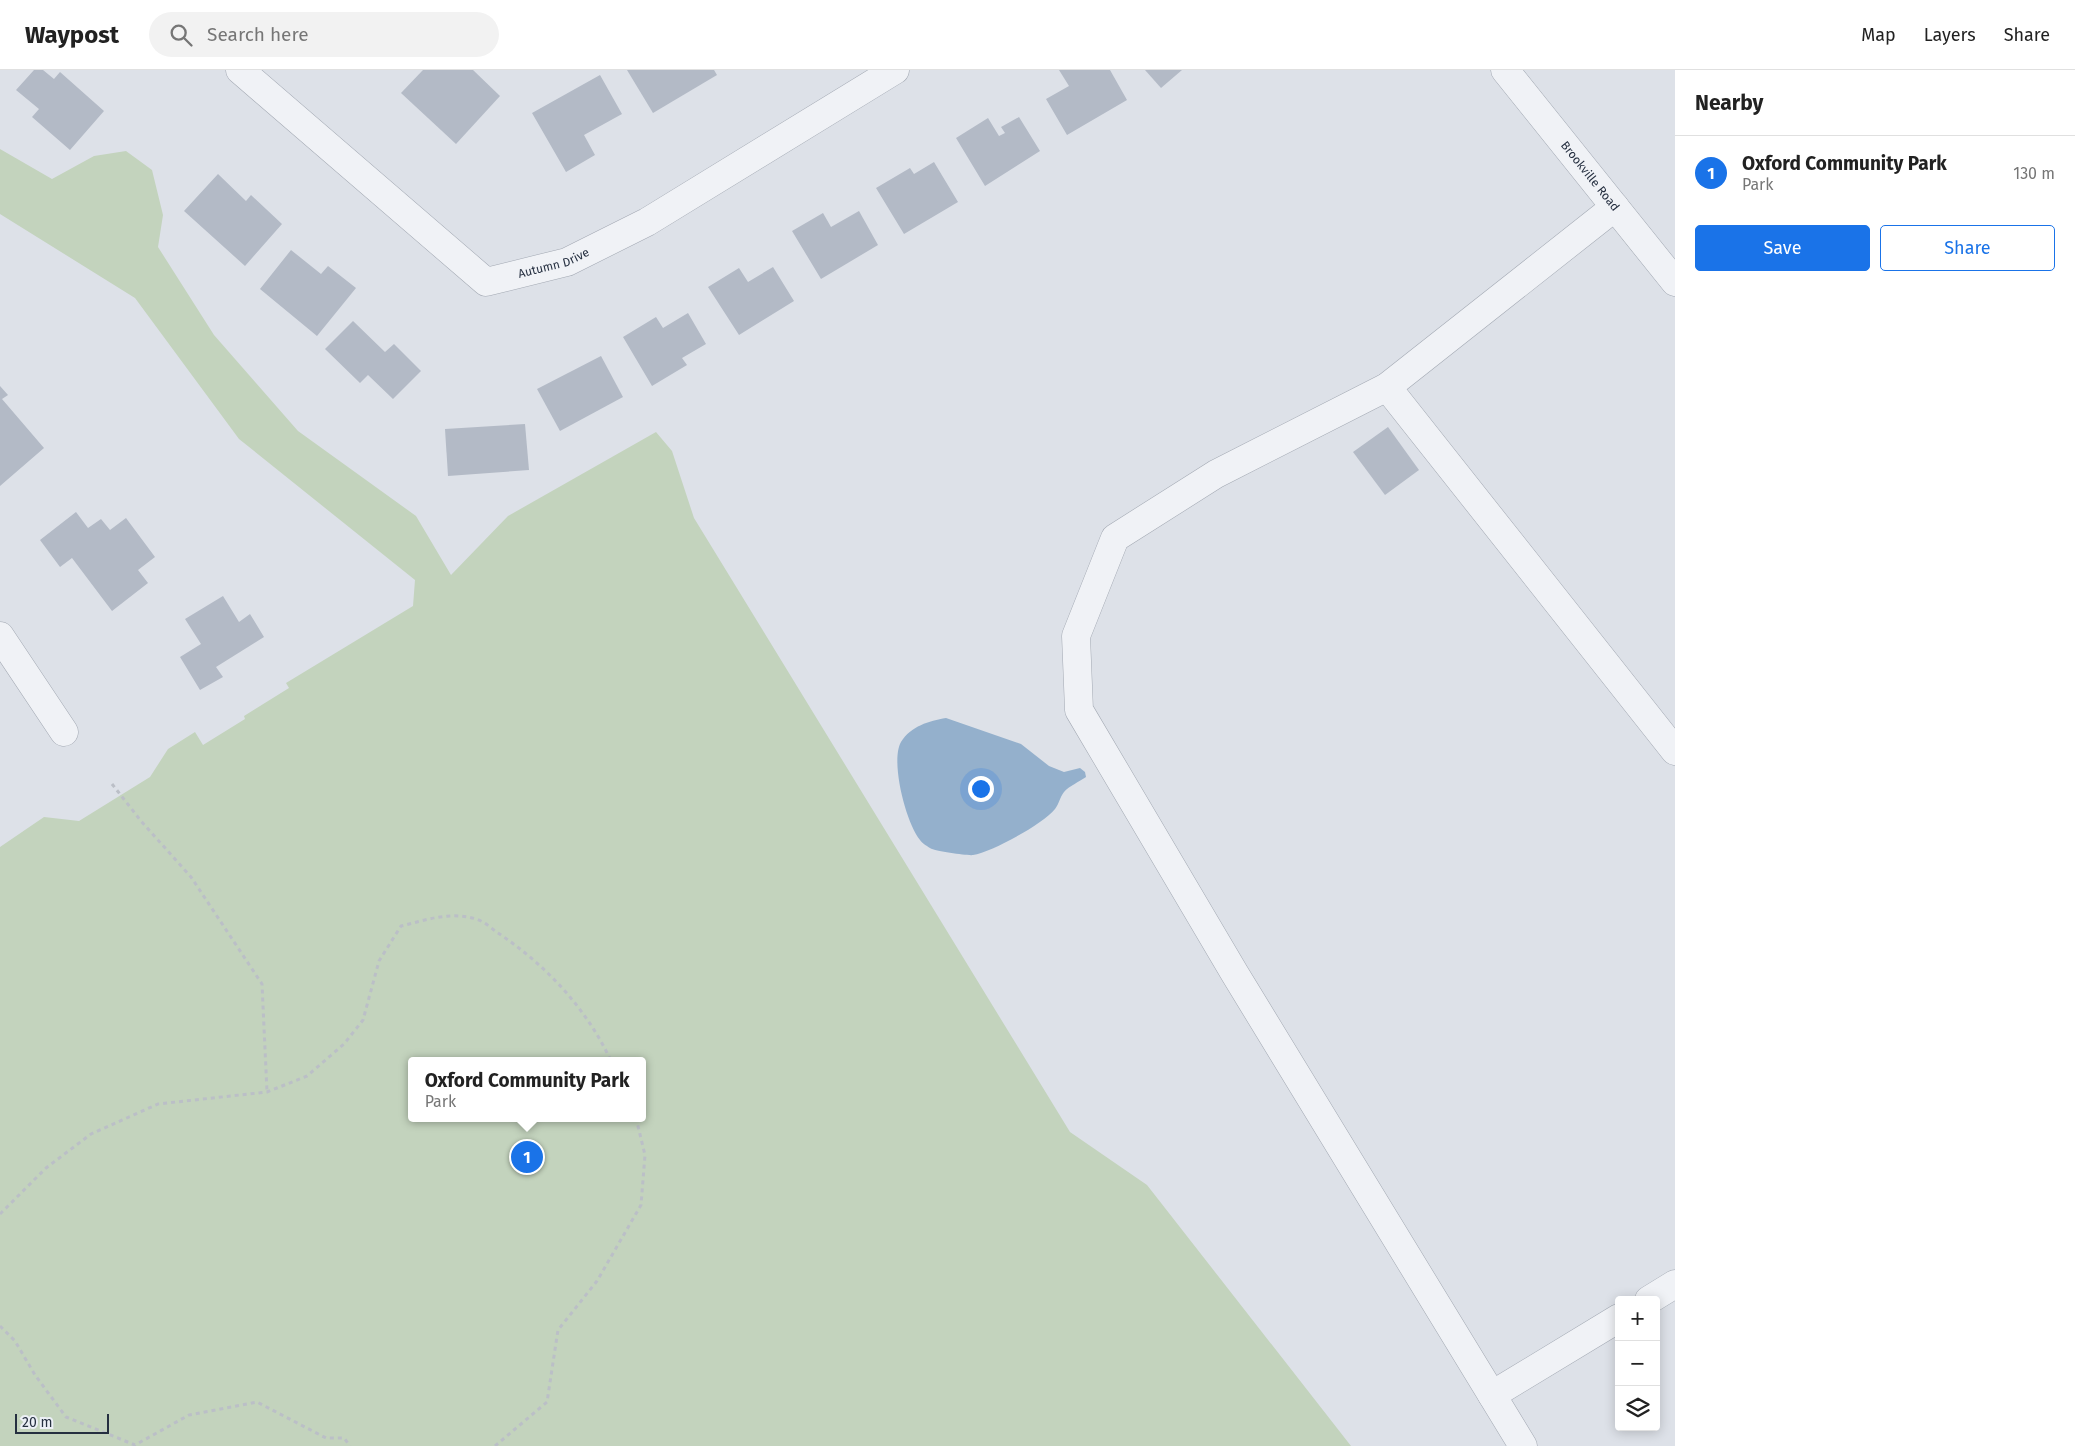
<!DOCTYPE html>
<html lang="en">
<head>
<meta charset="utf-8">
<style>
  body { margin:0; font-family:"Fira Sans",sans-serif; background:#f2f2f2; color:#222 }
  .controls { position:absolute; right:15px; bottom:15px; display:grid; overflow:hidden; border-radius:5px; box-shadow:0 2px 12px #0003 }
  .controls button { width:45px; height:45px; display:grid; place-items:center; padding:0; border:0; border-bottom:1px solid #e0e0e0; background:#fff; color:#222; font:25px sans-serif }
  .scale { position:absolute; left:15px; bottom:12px; width:94px; box-sizing:border-box; padding-left:5px; border:2px solid #252f40; border-top:0; font-size:14px; line-height:18px; white-space:nowrap; color:#252f40; -webkit-text-stroke:4px #ecf0f6; paint-order:stroke }
  .you { position:absolute; left:980px; top:718px; width:18px; height:18px; margin:-12px; border:4px solid #fff; border-radius:50%; background:#1a73e8; box-shadow:0 0 0 8px #1a73e833 }
  .badge { display:grid; place-items:center; width:32px; height:32px; border-radius:50%; background:#1a73e8; color:#fff; font-size:16px; font-weight:700 }
  .pin { position:absolute; translate:-50% -50%; border:2px solid #fff; box-shadow:0 1px 5px #0006 }
  .popup { position:absolute; left:408px; top:987px; width:238px; height:65px; box-sizing:border-box; display:grid; place-content:center; border-radius:5px; background:#fff; filter:drop-shadow(0 1px 4px #0005); font-size:16px; white-space:nowrap; color:#767676 }
  .popup b { font-size:19px; color:#222 }
  .popup::after { content:''; position:absolute; left:50%; top:100%; margin-left:-10px; border:10px solid transparent; border-top-color:#fff }
  .list { margin:0; padding:0; list-style:none }
  h2 { display:flex; justify-content:space-between; align-items:center; height:65px; margin:0; padding:0 20px; font-size:21px }
  h2 small { font-size:16px; font-weight:400; color:#767676 }
  .list li { display:grid; grid-template-columns:32px 1fr auto; gap:15px; align-items:center; box-sizing:border-box; height:75px; padding:0 20px; border-top:1px solid #e0e0e0 }
  .list b { display:block; font-size:19px; white-space:nowrap }
  .list p { margin:0; font-size:16px; white-space:nowrap; color:#767676 }
  .list em { font-size:16px; font-style:normal; color:#767676 }
  .actions { display:flex; gap:10px; padding:15px 20px }
  .actions a { flex:1; padding:11px 0; border:1px solid #1a73e8; border-radius:5px; text-align:center; font-size:18px; color:#1a73e8 }
  .actions .main { background:#1a73e8; color:#fff }
  .icon { flex:none; width:28px; height:28px; fill:none; stroke:currentColor; stroke-width:2; stroke-linecap:round; stroke-linejoin:round }
  .map { position:relative; flex:none; width:1675px; height:1376px; overflow:hidden }
  header { display:flex; align-items:center; gap:30px; box-sizing:border-box; height:70px; padding:0 25px; background:#fff; border-bottom:1px solid #e0e0e0 }
  header strong { font-size:24px }
  nav { display:flex; gap:28px; margin-inline-start:auto; font-size:18px }
  .search { width:350px; height:45px; background:#f2f2f2; display:flex; align-items:center; gap:12px; box-sizing:border-box; padding:0 18px; border-radius:28px; color:#767676; font-size:19px }
  main { display:flex }
  aside { flex:1; background:#fff }
  .map>svg:first-child { display:block }
  .green { fill:#c3d3bd; fill-rule:evenodd }
  .water { fill:#94b0cc }
  .building { fill:#b3bac6 }
  .lines { fill:none; stroke-linecap:round; stroke-linejoin:round }
  .minor-casing { stroke:#a2a8b2; stroke-width:29 }
  .tertiary-casing { stroke:#a2a8b2; stroke-width:29 }
  .path { stroke:#bbbfc7; stroke-width:3; stroke-dasharray:4 4; stroke-linecap:butt }
  .minor { stroke:#f0f2f6; stroke-width:28 }
  .tertiary { stroke:#f0f2f6; stroke-width:28 }
  .labels { text-anchor:middle; dominant-baseline:central; stroke-width:4.5; stroke-linejoin:round; paint-order:stroke }
  .street-label { font-size:12px; fill:#252f40; stroke:#ecf0f6 }
</style>
</head>
<body>
<header>
<strong>Waypost</strong>
<div class="search"><svg class="icon" aria-label="search" viewBox="0 0 24 24"><circle cx="10" cy="10" r="6"/><path d="M15 15l6 6"/></svg>Search here</div>
<nav><a>Map</a><a>Layers</a><a>Share</a></nav>
</header>
<main>
<div class="map">
<svg width="1675" height="1376" viewBox="0 0 1675 1376">
  <rect width="100%" height="100%" fill="#dde1e8"/>
  <!-- green -->
  <path class="green" d="M0,79l52,30 42,-23 32,-5 26,19 11,45 -5,32 56,88 84,96 118,85 35,59 57,-59 148,-84 16,19 22,67 376,614 77,53 204,261h-1351v-599l44,-30 35,4 71,-44 18,-28 27,-17 8,13 42,-26 -1,-3 45,-28 -3,-5 127,-77 2,-26 -176,-141 -104,-141 -135,-84zM412,991h230v57h-230z"/>
  <!-- water -->
  <path class="water" d="M946,648l75,26 28,22 15,6 16,-4 5,4 1,5c-7,5 -17,9 -22,15 -4,5 -5,12 -9,17 -12,15 -63,43 -82,46 -4,1 -37,-4 -41,-6 -4,-2 -10,-6 -12,-9 -14,-17 -30,-79 -19,-98 10,-16 28,-21 45,-24z"/>
  <!-- building -->
  <g class="building">
    <polygon points="34,0 43,0 54,9 60,2 104,41 70,80 32,47 39,39 16,20"/>
    <polygon points="423,0 473,0 500,26 456,74 401,23"/>
    <polygon points="627,0 714,0 717,5 653,43"/>
    <polygon points="1059,0 1110,0 1127,30 1067,65 1046,29 1069,16"/>
    <polygon points="1145,0 1182,0 1161,18"/>
    <polygon points="600,5 622,44 584,65 595,85 566,102 532,43"/>
    <polygon points="1019,47 1040,81 985,116 956,68 988,48 999,66 1005,63 1001,57"/>
    <polygon points="934,92 958,132 904,164 876,118 910,98 914,104"/>
    <polygon points="218,104 246,131 251,125 282,154 245,196 184,141"/>
    <polygon points="859,141 878,175 821,209 792,161 823,143 831,157"/>
    <polygon points="291,180 321,204 328,196 356,218 317,266 260,219"/>
    <polygon points="773,197 794,231 739,265 708,217 739,198 748,212"/>
    <polygon points="688,243 706,274 682,288 687,295 652,316 623,267 656,247 663,258"/>
    <polygon points="353,251 385,282 394,274 421,301 393,329 368,305 360,313 325,279"/>
    <polygon points="601,286 623,327 560,361 537,319"/>
    <polygon points="0,316 8,325 2,329 44,378 0,416"/>
    <polygon points="525,354 529,400 448,406 445,359"/>
    <polygon points="1388,357 1419,400 1385,425 1353,382"/>
    <polygon points="76,442 88,458 101,449 110,460 126,448 155,487 138,500 148,513 112,541 72,488 60,497 40,470"/>
    <polygon points="223,526 239,552 250,544 264,567 216,597 223,607 200,620 180,587 201,574 185,549"/>
  </g>
  <g class="lines">
    <defs>
      <g id="minor">
        <path id="s1" d="M240,0l246,212 81,-20 80,-40 248,-152"/>
        <polyline points="1387,317 1675,681"/>
        <polyline points="0,566 64,662"/>
        <polyline points="1649,1230 1675,1214"/>
        <polyline points="1492,1325 1619,1248"/>
        <polyline points="1523,1376 1235,904 1079,640 1076,566 1115,468 1216,404 1387,317 1615,137"/>
      </g>
      <g id="tertiary">
        <path id="s2" d="M1505,0l170,212"/>
      </g>
    </defs>
    <!-- minor casing -->
    <use href="#minor" class="minor-casing"/>
    <!-- tertiary casing -->
    <use href="#tertiary" class="tertiary-casing"/>
    <!-- path -->
    <g class="path">
      <polyline points="112,714 141,751 191,807 262,914 267,1022"/>
      <path d="M0,1144l46,-46 45,-34 67,-30 109,-12 40,-16 37,-32 19,-24 16,-59 22,-35c25,-6 49,-15 75,-7 8,2 16,10 22,14 48,32 89,76 113,128"/>
      <polyline points="0,1256 15,1271 35,1305 66,1347 135,1375 189,1345 257,1332 326,1368 344,1368 350,1376"/>
      <polyline points="495,1376 547,1332 558,1260 597,1211 641,1135 645,1085 636,1048"/>
    </g>
    <!-- minor -->
    <use href="#minor" class="minor"/>
    <!-- tertiary -->
    <use href="#tertiary" class="tertiary"/>
  </g>
  <g class="labels">
    <!-- street labels -->
    <g class="street-label">
      <text stroke="none"><textPath href="#s2" startOffset="136">Brookville Road</textPath></text>
      <text stroke="none"><textPath href="#s1" startOffset="395">Autumn Drive</textPath></text>
    </g>
  </g>
</svg>
<div class="controls">
<button>+</button>
<button>−</button>
<button><svg class="icon" aria-label="layers" viewBox="0 0 24 24"><path d="M12 4l9 5-9 5-9-5zM3 14l9 5 9-5"/></svg></button>
</div>
<div class="scale">20 m</div>
<div class="you"></div>
<div class="pin badge" style="left:527px;top:1087px">1</div>
<div class="popup"><b>Oxford Community Park</b>Park</div>
</div>
<aside>
<h2>Nearby<small></small></h2>
<ul class="list">
<li><span class="badge">1</span><div><b>Oxford Community Park</b><p>Park</p></div><em>130 m</em></li>
</ul>
<div class="actions"><a class="main">Save</a><a>Share</a></div>
</aside>
</main>
</body>
</html>
